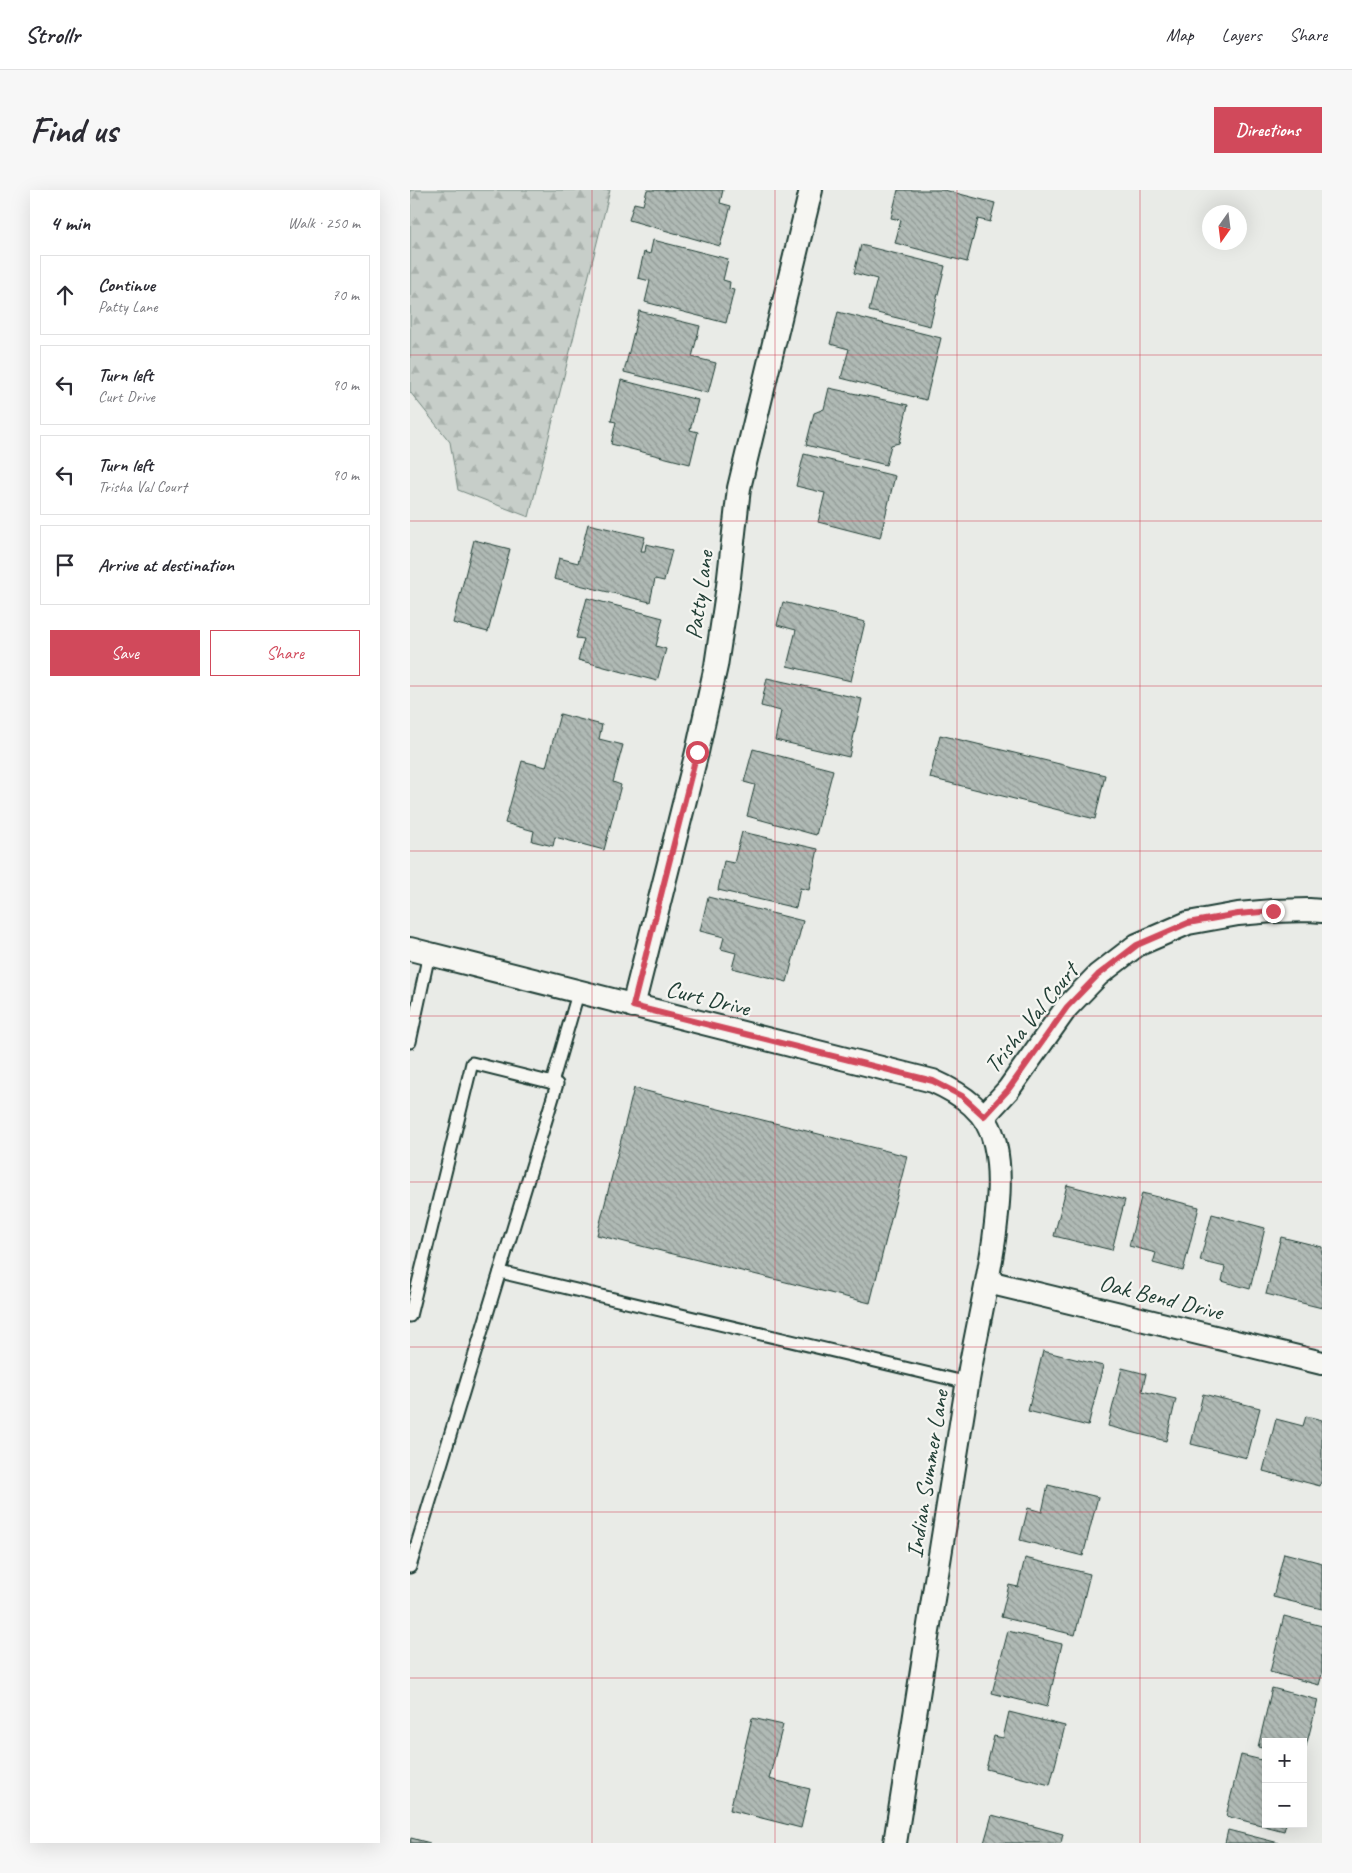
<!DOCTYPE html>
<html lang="en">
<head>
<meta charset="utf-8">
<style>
  body { margin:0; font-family:Caveat,sans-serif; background:#f7f7f7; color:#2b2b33 }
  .controls { position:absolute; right:15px; bottom:15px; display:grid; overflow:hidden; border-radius:0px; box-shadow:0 5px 20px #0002 }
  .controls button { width:45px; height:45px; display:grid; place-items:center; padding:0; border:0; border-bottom:1px solid #e1e1e2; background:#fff; color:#2b2b33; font:25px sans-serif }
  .compass { position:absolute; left:792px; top:15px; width:45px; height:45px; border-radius:50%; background:#fff; box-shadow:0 5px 20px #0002; rotate:194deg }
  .stop { position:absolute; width:15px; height:15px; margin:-11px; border:4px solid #d1495b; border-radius:50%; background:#fff }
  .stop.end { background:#d1495b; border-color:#fff; box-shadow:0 1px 5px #0008 }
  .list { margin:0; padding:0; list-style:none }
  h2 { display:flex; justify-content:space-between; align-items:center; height:65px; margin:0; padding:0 20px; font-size:21px }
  h2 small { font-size:16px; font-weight:400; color:#7c7c81 }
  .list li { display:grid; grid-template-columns:32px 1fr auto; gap:15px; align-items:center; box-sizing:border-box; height:80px; margin:0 10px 10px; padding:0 10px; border:1px solid #e1e1e2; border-radius:0px }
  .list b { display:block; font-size:19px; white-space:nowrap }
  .list p { margin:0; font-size:16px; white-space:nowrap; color:#7c7c81 }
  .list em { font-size:16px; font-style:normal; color:#7c7c81 }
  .actions { display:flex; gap:10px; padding:15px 20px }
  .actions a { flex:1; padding:11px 0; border:1px solid #d1495b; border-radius:0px; text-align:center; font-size:18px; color:#d1495b }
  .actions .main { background:#d1495b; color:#fff }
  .icon { flex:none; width:28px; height:28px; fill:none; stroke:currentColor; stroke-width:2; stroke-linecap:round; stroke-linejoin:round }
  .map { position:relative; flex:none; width:912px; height:1653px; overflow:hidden; border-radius:0px }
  header { display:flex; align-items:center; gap:30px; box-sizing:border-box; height:70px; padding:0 25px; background:#fff; border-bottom:1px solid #e1e1e2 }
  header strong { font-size:24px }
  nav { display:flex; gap:28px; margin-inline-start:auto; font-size:18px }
  .intro { display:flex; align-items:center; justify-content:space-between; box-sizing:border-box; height:120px; padding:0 30px }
  h1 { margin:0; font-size:35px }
  .button { padding:12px 22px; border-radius:0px; background:#d1495b; color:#fff; font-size:18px; font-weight:700 }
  main { display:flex; gap:30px; padding:0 30px }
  aside { flex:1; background:#fff; border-radius:0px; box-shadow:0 5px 20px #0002 }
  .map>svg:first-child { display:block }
  .forest { fill:url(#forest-firs); stroke:#73867e }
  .building { fill:url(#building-back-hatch); stroke:#1f3d34 }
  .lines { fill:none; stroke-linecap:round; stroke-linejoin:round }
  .service-casing { stroke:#1f3d34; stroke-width:15 }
  .minor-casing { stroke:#1f3d34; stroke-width:26 }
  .service { stroke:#f6f6f2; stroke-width:11 }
  .minor { stroke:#f6f6f2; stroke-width:22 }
  .route { stroke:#d1495b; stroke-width:6 }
  .grid { fill:none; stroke:#d1495b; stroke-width:1; stroke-opacity:0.55 }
  .labels { text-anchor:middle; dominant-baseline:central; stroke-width:4.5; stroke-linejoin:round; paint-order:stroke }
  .street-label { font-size:24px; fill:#1f3d34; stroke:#f6f6f2 }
</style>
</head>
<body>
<header>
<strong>Strollr</strong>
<nav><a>Map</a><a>Layers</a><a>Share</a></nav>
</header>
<div class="intro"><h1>Find us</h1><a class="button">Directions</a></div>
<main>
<aside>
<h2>4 min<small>Walk · 250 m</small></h2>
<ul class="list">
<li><svg class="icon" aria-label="ahead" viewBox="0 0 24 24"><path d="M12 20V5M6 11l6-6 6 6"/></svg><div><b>Continue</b><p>Patty Lane</p></div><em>70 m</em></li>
<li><svg class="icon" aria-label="left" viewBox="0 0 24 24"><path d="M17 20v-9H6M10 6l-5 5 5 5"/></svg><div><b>Turn left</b><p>Curt Drive</p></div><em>90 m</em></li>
<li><svg class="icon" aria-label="left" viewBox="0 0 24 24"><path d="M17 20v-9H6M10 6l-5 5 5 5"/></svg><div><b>Turn left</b><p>Trisha Val Court</p></div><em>90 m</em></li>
<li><svg class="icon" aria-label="arrive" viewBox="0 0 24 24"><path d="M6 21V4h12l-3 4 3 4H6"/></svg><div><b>Arrive at destination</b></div></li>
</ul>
<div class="actions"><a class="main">Save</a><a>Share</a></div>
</aside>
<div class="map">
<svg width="912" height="1653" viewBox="0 0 912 1653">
  <defs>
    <pattern id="forest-firs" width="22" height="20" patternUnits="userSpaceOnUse" patternTransform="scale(1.25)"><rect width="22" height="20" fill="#c7cec9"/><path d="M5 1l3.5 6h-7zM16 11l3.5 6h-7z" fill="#aab2ad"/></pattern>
    <pattern id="building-back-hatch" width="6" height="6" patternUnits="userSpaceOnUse" patternTransform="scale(1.25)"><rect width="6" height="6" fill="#b0bab5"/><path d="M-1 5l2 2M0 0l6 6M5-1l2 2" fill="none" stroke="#8f9894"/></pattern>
  </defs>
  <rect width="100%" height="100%" fill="#e9ebe7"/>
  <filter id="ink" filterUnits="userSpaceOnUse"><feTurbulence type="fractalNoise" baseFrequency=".02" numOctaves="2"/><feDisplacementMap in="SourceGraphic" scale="10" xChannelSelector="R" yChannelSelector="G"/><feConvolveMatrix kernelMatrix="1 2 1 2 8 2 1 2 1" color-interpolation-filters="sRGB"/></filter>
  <g filter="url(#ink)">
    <!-- forest -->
    <polygon class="forest" points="0,0 200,0 119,327 48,300 40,252 0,202"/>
    <!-- building -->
    <g class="building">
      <polygon points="237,0 313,0 310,13 321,16 310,56 219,30 224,13 233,15"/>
      <polygon points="488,0 534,0 585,13 580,32 568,29 557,72 485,53 491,30 481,28"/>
      <polygon points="243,50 318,69 313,90 320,92 319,99 324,100 316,133 235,112 240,91 228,88 234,62 240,64"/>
      <polygon points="451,55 535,76 520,136 459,121 467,89 444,83"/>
      <polygon points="229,121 290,136 282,167 306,173 298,203 214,182"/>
      <polygon points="428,122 531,148 516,210 431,188 439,159 420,154"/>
      <polygon points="211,190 288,210 280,240 288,242 280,274 201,254 206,232 201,231"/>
      <polygon points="419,198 498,215 489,253 481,255 476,275 396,255 404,223 414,219"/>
      <polygon points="394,264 485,286 470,348 408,332 415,303 386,296"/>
      <polygon points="178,334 235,347 231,361 235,361 236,354 262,360 254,391 245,389 240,412 144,389 149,368 168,373"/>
      <polygon points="64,350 100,359 78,442 43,433"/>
      <polygon points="177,408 253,428 246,456 256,459 247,491 168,470 174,449 166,448"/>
      <polygon points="373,412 455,432 441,491 377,476 386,440 367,435"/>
      <polygon points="357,488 452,509 439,567 365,550 371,521 351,516"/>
      <polygon points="150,524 192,535 189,549 213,555 203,592 211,595 194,660 145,647 143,656 122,651 124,641 95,633 112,571 136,577"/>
      <polygon points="530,545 695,585 685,629 520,588"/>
      <polygon points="343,559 423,580 406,645 337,626 345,595 334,592"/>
      <polygon points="332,642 408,659 399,700 390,698 386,718 308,700 314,671 324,673"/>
      <polygon points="298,707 393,731 377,792 322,778 326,763 311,759 314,747 290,741"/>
      <polygon points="224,898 497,966 460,1113 187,1045"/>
      <polygon points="657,995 715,1010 702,1060 644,1046"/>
      <polygon points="732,1003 789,1017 773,1081 743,1073 746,1063 719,1056"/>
      <polygon points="802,1024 855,1038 840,1099 812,1091 815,1077 790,1071"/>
      <polygon points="871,1047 912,1057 912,1118 856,1104"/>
      <polygon points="633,1161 693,1176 678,1236 618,1221"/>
      <polygon points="712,1178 736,1184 732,1201 766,1209 756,1251 698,1236"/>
      <polygon points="793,1204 850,1218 837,1268 781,1254"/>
      <polygon points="896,1226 912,1230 912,1290 910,1296 853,1281 866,1229 893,1236"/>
      <polygon points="638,1295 688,1307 673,1366 610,1350 618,1318 632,1322"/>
      <polygon points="874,1363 912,1373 912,1419 863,1407"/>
      <polygon points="615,1368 680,1384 665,1445 591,1427 599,1395 608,1397"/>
      <polygon points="874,1426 912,1436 912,1484 909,1495 860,1482"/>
      <polygon points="598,1441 652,1454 637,1517 582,1503"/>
      <polygon points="862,1498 908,1510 893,1568 893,1552 856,1552 856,1559 848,1557"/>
      <polygon points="599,1522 655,1536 640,1595 576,1579 584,1546 593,1548"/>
      <polygon points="342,1528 373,1535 359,1589 400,1599 391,1638 320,1620"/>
      <polygon points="831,1565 856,1571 856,1634 876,1634 874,1641 816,1626"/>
      <polygon points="582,1625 653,1644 651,1653 574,1653"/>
      <polygon points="818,1640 869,1653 815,1653"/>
      <polygon points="1,1648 20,1653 0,1653"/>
    </g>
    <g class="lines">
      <defs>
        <g id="service">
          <polyline points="0,852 19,764"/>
          <polyline points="142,893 169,800"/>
          <polyline points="90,1082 558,1193"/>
          <polyline points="0,1126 62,873 147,894 0,1377"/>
        </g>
        <g id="minor">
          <path d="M0,759l523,132c29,13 55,30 62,63 7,31 3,64 -1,96 -7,49 -19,97 -27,146 -25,152 -48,305 -72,457"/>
          <polyline points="223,816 287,562 306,476 318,396 329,298 401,0"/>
          <polyline points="574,926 598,900 657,817 688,785 727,755 778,733 828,724 863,721 899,720 912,721"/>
          <polyline points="578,1092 912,1173"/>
        </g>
      </defs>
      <!-- service casing -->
      <use href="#service" class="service-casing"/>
      <!-- minor casing -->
      <use href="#minor" class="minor-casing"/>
      <!-- service -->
      <use href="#service" class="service"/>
      <!-- minor -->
      <use href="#minor" class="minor"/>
    </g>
  </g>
  <g class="lines" filter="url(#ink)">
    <!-- route -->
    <polyline class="route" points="287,562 223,816 523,891 552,906 574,926 598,900 657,817 688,785 727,755 778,733 828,724 863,721"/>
  </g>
  <!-- grid -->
  <path class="grid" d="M182,0v1653M365,0v1653M547,0v1653M730,0v1653M0,165h912M0,331h912M0,496h912M0,661h912M0,826h912M0,992h912M0,1157h912M0,1322h912M0,1488h912"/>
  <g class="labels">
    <!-- street labels -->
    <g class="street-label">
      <text transform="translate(289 405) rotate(-82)">Patty Lane</text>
      <text transform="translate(298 808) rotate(14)">Curt Drive</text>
      <text transform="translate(621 828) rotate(-51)">Trisha Val Court</text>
      <text transform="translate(751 1107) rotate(14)">Oak Bend Drive</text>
      <text transform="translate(517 1284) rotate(-81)">Indian Summer Lane</text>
    </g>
  </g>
</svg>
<div class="controls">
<button>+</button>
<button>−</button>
</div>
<svg class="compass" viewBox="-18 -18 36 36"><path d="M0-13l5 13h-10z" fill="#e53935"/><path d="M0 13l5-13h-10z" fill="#7c7c81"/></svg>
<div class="stop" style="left:287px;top:562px"></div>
<div class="stop end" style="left:863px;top:721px"></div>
</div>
</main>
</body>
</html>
